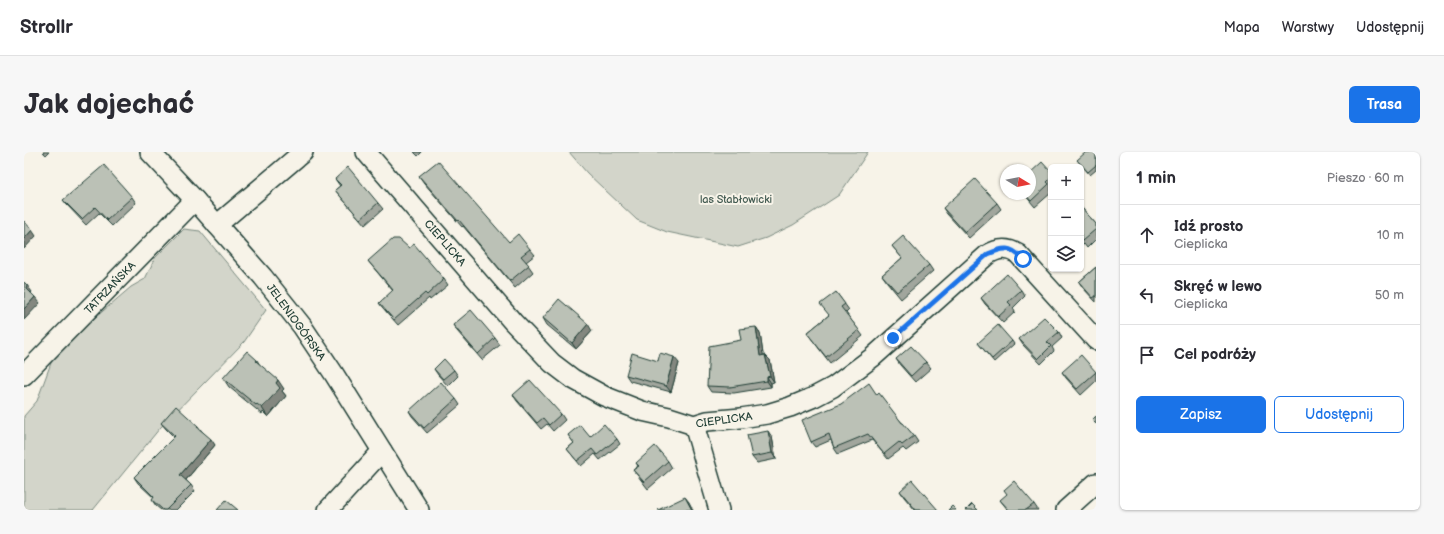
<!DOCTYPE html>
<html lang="pl">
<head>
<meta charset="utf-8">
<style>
  body { margin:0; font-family:"Balsamiq Sans",sans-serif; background:#f7f7f7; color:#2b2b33 }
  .controls { position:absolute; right:12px; top:12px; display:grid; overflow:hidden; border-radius:6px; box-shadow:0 1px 3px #0004 }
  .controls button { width:36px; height:36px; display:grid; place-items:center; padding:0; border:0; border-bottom:1px solid #e1e1e2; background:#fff; color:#2b2b33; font:20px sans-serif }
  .compass { position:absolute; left:976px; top:12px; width:36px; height:36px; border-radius:50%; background:#fff; box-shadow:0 1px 3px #0004; rotate:100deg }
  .stop { position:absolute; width:12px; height:12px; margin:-9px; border:3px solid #1a73e8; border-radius:50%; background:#fff }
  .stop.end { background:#1a73e8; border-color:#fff; box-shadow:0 1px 4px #0008 }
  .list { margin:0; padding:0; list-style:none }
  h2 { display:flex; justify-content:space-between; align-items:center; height:52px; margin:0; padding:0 16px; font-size:17px }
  h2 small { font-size:13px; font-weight:400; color:#7c7c81 }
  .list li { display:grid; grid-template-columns:26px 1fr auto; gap:12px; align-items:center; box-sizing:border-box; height:60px; padding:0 16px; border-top:1px solid #e1e1e2 }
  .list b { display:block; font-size:15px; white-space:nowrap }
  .list p { margin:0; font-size:13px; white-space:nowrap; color:#7c7c81 }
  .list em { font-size:13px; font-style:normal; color:#7c7c81 }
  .actions { display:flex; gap:8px; padding:12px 16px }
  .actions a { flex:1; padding:9px 0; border:1px solid #1a73e8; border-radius:6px; text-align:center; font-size:14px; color:#1a73e8 }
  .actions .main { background:#1a73e8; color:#fff }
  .icon { flex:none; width:22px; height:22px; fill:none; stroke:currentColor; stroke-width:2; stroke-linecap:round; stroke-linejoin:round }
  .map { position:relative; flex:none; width:1072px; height:358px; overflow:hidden; border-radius:6px }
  header { display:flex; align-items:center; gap:24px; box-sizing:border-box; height:56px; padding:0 20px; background:#fff; border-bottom:1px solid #e1e1e2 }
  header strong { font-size:19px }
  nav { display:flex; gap:22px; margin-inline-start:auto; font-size:14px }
  .intro { display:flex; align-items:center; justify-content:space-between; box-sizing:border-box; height:96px; padding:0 24px }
  h1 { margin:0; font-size:28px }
  .button { padding:10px 18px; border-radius:6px; background:#1a73e8; color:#fff; font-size:14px; font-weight:700 }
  main { display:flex; gap:24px; padding:0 24px }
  aside { flex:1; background:#fff; border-radius:6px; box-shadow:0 1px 3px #0004 }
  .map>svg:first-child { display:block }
  .green { fill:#d3d5ca; stroke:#79897f }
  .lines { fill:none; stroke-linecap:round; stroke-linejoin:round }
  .minor-casing { stroke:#1f3d34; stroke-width:22 }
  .minor { stroke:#f7f3e8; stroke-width:19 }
  .wall { fill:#a1a69d; stroke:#1f3d34 }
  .shaded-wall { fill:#83877f; stroke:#1f3d34 }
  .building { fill:#bbc1b6; stroke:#1f3d34 }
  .route { stroke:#1a73e8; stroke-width:5 }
  .labels { text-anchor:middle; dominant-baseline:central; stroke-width:4; stroke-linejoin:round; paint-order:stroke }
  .park-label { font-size:11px; fill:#435b52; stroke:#f7f3e8 }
  .street-label { font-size:11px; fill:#1f3d34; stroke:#f7f3e8 }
</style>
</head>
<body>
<header>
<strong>Strollr</strong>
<nav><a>Mapa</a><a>Warstwy</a><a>Udostępnij</a></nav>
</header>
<div class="intro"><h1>Jak dojechać</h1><a class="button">Trasa</a></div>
<main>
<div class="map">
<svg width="1072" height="358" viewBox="0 0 1072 358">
  <rect width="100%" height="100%" fill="#f7f3e8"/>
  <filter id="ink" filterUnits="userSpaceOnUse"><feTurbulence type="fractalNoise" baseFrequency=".025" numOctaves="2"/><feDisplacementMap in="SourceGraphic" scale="8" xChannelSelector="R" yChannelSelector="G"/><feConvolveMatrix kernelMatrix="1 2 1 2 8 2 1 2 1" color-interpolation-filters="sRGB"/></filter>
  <g filter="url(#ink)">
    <!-- green -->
    <g class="green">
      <polygon points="545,0 844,0 815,43 769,73 742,86 714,95 643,80 613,68 563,21"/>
      <polygon points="160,77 176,79 242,158 220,190 136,276 69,358 0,358 0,264 13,249 31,200 107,135 121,127 131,106"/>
    </g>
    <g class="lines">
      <defs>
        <g id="minor">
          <polyline points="126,0 171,48 239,125 278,174 310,222 395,358"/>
          <path d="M342,0l147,170 39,41 21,16 31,17 38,15 27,6 25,8 13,-4 34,-3 26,-4 23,-7 24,-10 19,-10 40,-30 114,-102c11,-7 20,-8 31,-1l78,86"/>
          <polyline points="193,73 279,0"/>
          <polyline points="0,223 171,48"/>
          <polyline points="670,273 695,358"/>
          <polyline points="304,358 358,299"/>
          <polyline points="1042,358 1072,331"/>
        </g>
      </defs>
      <!-- minor casing -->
      <use href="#minor" class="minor-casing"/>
      <!-- minor -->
      <use href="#minor" class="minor"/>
    </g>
    <!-- wall -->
    <g class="wall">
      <polygon points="19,0 25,0 22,3"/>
      <polygon points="390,0 398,0 394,4"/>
      <polygon points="1072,3 1072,18 1066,23 1053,8"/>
      <polygon points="1027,20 1027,41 1011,55 1000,42 1006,42"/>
      <polygon points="395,24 485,90 506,97 511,103 502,110 509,120 491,136 439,74 438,75 400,31"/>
      <polygon points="311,27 354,51 359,57 341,73 316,44 311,38 316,34"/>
      <polygon points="108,45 112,51 88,74 75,61 62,73 43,53 39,48"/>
      <polygon points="973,51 977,57 945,86 923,62 919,56"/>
      <polygon points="1057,55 1072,72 1072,87 1063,96 1060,92 1057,95"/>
      <polygon points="868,94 905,113 909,119 877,147 863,130 858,123 878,106"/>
      <polygon points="344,109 420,127 424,133 406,148 405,146 374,173 359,156 355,151 369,139 348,114"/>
      <polygon points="1072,115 1072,150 1059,136 1055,130"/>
      <polygon points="997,138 1001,144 989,156 991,160 979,171 961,152 957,146"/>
      <polygon points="812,140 825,158 822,161 839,184 806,211 783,181 805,163"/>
      <polygon points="519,166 568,179 552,197 523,173"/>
      <polygon points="429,173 471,186 476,193 458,208 433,179"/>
      <polygon points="732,175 736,181 739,203 746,208 750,230 747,231 747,235 710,241 687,240 683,234 717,188"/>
      <polygon points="1035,180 1038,186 1028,195 1030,199 1017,212 999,193 995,187"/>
      <polygon points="988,189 990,192 970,210 954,191"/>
      <polygon points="872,207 902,210 907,216 891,230 876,213"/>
      <polygon points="233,208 236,213 260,237 258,239 262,244 244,265 239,260 238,262 205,235 199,226"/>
      <polygon points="655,211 647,240 606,229 602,223"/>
      <polygon points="410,217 430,218 434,224 424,234 414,223"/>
      <polygon points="1038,220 1072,220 1072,229 1057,243 1042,226"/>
      <polygon points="489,243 537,262 541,268 529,279 523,272 517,277 493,249"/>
      <polygon points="853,243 890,284 894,290 882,299 879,296 864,307 848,288 814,302 810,296 807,288 791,295 787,290"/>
      <polygon points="432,247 436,253 403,281 388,264 385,259"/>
      <polygon points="137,271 174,274 177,278 191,293 162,328 167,333 171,339 152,358 137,358 132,354 128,348 130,346 114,331 110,325 150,285 142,277"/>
      <polygon points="544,283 566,285 593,287 596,292 576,308 571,302 557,314 543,297 550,291"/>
      <polygon points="748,285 752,307 733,311 728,305"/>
      <polygon points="644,309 648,316 624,337 614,324 609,318 614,314 612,311"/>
      <polygon points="876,339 914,358 891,358 880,345"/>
      <polygon points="976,348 1010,352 1014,358 984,358"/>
    </g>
    <!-- shaded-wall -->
    <g class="shaded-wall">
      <polygon points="8,78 12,84 0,97 0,87"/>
      <polygon points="3,133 8,140 6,142 2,136"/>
      <polygon points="11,145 16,151 0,168 0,157"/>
      <polygon points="564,172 568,179 552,197 548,191"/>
      <polygon points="732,175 736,181 740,209 736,204"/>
      <polygon points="741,203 746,208 750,230 746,224"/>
      <polygon points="650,205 655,211 647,240 642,234"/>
      <polygon points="743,225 747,231 747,235 743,229"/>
      <polygon points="254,228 260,237 258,239 262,244 244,265 238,256"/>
      <polygon points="744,279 748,285 752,307 748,301"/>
      <polygon points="187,287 191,293 161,329 156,323"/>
      <polygon points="661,345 665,350 669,358 668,358"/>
    </g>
    <!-- building -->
    <g class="building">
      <polygon points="1062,0 1069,0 1072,3 1072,13 1064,20 1053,8"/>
      <polygon points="414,9 485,90 494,82 506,97 497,104 505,113 486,129 435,68 434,69 395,24"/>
      <polygon points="1018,10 1027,20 1027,26 1023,30 1025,32 1007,49 1001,42 1006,42 1006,21"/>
      <polygon points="80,13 108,45 83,68 71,55 58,67 39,48"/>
      <polygon points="324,15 354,51 336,67 311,38 317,33 311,27"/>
      <polygon points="951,27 973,51 941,80 919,56"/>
      <polygon points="1057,55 1072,72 1072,77 1058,89 1057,88"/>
      <polygon points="0,69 8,78 0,87"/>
      <polygon points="879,84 905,113 873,140 858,123 878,106 868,94"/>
      <polygon points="369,87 375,87 385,96 390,92 420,127 403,143 401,141 370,168 355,151 369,138 344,109"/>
      <polygon points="1072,115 1072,144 1069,146 1055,130"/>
      <polygon points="983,122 997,138 984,150 987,153 974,165 957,146"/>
      <polygon points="0,130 3,133 2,136 11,145 0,157"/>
      <polygon points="812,140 821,152 817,155 835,178 802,205 783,181 805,163 796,152"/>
      <polygon points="535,147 564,172 548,191 519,166"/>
      <polygon points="447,158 471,186 454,202 429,173"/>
      <polygon points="1020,165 1035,180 1023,190 1027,194 1014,207 995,187"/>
      <polygon points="974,173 988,189 968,207 954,191"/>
      <polygon points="732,175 736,204 741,203 746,224 743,225 743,229 706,235 683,234 685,194 717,188 715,177"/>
      <polygon points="887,194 902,210 887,224 872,207"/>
      <polygon points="223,199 233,208 232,209 254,228 252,231 256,236 238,256 233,252 232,253 199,226"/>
      <polygon points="608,201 634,209 636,201 650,205 642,234 602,223"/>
      <polygon points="1057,203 1072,220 1053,237 1038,220"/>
      <polygon points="420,207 430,218 419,227 410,217"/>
      <polygon points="506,228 537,262 525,273 519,266 513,271 489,243"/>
      <polygon points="417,230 432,247 400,276 385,259"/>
      <polygon points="845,231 853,243 855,241 878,271 879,271 890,284 878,293 875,290 860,302 844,282 810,296 805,282 787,290 778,268 817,252"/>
      <polygon points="152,254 174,274 173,275 187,287 156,323 167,333 142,358 139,358 128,348 130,345 110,325 151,284 137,271"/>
      <polygon points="1072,264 1072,272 1068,268"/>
      <polygon points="580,272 593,287 573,303 568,297 553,309 543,297 550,291 544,283 556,273 566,285"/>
      <polygon points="744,279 748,301 728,305 723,283"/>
      <polygon points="631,294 644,309 620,330 609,318 615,314 612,311"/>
      <polygon points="888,328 914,358 892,358 876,339"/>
      <polygon points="990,329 1010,352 1002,358 985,358 976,348 983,342 980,338"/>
      <polygon points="661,345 668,358 634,358"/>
      <polygon points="202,348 214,358 193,358"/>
      <polygon points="948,352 954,358 942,358"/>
      <polygon points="928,354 932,358 924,358"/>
    </g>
  </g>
  <g class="lines" filter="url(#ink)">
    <!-- route -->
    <path class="route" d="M869,186l95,-84c16,-7 22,-8 35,5"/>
  </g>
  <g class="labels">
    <!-- park labels -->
    <g class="park-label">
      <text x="712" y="47">las Stabłowicki</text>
    </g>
    <!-- street labels -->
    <g class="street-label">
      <text transform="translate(421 91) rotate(49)">CIEPLICKA</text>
      <text transform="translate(86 136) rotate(-46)">TATRZAŃSKA</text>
      <text transform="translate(272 170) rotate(54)">JELENIOGÓRSKA</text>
      <text transform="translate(700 268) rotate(-8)">CIEPLICKA</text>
    </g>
  </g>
</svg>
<div class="controls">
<button>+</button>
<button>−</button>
<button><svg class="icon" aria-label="layers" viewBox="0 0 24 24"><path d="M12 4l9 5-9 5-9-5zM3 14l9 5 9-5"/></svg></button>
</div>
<svg class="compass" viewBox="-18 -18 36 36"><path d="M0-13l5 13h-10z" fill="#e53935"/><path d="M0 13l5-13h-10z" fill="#7c7c81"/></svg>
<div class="stop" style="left:999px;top:107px"></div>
<div class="stop end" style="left:869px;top:186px"></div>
</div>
<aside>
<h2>1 min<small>Pieszo · 60 m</small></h2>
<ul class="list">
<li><svg class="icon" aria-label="ahead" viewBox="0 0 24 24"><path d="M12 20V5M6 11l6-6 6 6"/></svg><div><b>Idź prosto</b><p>Cieplicka</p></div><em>10 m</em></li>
<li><svg class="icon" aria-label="left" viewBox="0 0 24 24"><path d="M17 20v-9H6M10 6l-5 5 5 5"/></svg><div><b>Skręć w lewo</b><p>Cieplicka</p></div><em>50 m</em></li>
<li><svg class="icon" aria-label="arrive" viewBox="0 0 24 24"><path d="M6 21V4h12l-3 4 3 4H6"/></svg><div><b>Cel podróży</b></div></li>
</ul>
<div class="actions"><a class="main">Zapisz</a><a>Udostępnij</a></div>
</aside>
</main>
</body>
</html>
